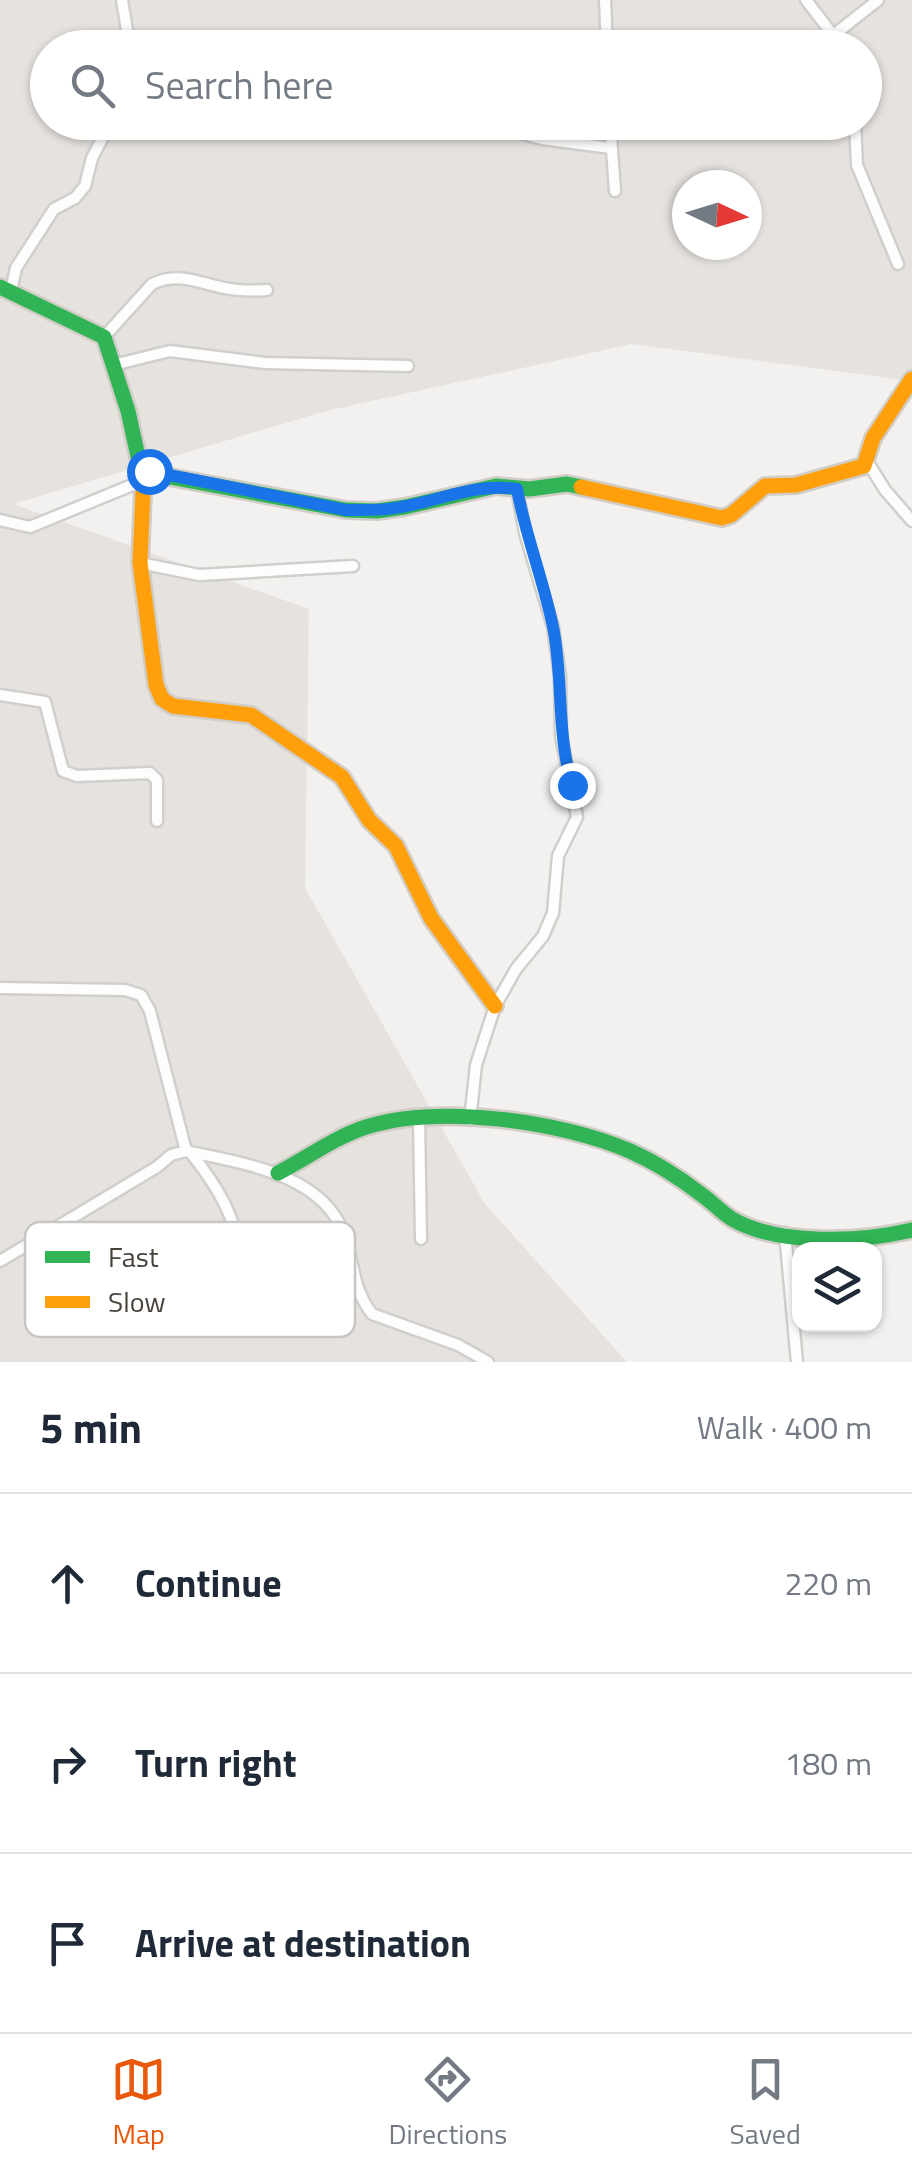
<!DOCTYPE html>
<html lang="en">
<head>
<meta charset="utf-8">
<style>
  body { margin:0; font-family:"Titillium Web",sans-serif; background:#f2f2f3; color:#1f2937 }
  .controls { position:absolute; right:30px; bottom:30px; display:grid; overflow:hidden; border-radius:20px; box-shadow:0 2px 8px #0004 }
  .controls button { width:90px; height:90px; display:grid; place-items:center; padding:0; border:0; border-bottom:2px solid #e0e1e3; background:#fff; color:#1f2937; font:50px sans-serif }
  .compass { position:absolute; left:672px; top:170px; width:90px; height:90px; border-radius:50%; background:#fff; box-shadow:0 2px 8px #0004; rotate:94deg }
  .stop { position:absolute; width:30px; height:30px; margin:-22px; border:8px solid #1a73e8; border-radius:50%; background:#fff }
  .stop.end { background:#1a73e8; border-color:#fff; box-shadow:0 2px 10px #0008 }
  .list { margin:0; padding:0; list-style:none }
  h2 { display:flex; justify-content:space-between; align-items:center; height:130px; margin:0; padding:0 40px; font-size:42px }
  h2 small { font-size:32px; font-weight:400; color:#747a83 }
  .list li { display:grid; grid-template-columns:65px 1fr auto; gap:30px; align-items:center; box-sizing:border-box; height:180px; padding:0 40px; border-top:2px solid #e0e1e3 }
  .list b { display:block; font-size:38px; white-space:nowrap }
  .list em { font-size:32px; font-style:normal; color:#747a83 }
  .icon { flex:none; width:55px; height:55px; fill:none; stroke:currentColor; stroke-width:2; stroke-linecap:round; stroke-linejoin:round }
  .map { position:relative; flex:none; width:912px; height:1362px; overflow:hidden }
  .search { position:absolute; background:#fff; box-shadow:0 2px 8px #0004; left:30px; right:30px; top:30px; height:110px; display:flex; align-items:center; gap:25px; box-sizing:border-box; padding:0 35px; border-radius:55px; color:#747a83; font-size:38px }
  .sheet { height:670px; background:#fff }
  nav { display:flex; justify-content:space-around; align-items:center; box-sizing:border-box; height:140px; border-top:2px solid #e0e1e3; background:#fff; font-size:28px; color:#747a83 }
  nav a { display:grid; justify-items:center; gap:5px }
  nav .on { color:#ea580c }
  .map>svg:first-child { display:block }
  .residential { fill:#e6e2de; fill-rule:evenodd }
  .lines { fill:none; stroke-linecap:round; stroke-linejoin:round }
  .street-casing { stroke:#d1cfcc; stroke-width:15 }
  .fast-casing { stroke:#d1cdc6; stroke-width:20 }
  .slow-casing { stroke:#d1cdc6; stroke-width:20 }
  .street { stroke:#fdfdfd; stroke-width:10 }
  .fast { stroke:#30b455; stroke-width:15 }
  .slow { stroke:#ff9f0a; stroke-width:15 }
  .route { stroke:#1a73e8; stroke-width:12 }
  .key { fill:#fff; stroke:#c8c6c4; stroke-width:2.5 }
  .key-label { font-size:28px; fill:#49423b }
</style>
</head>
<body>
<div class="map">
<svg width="912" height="1362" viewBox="0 0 912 1362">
  <rect width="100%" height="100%" fill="#f3f1ef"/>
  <!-- residential -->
  <path class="residential" d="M0,0h912v381l-280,-37 -306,67 -313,93 296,105 -4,279 180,316 142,158h-627zM48,48h816v74h-816zM687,185h60v60h-60z"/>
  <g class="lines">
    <defs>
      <g id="street">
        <polyline points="122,0 130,48"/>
        <polyline points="605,0 607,48"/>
        <polyline points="806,0 843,48"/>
        <polyline points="835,34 878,0"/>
        <polyline points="610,122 615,191"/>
        <polyline points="855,122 857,165 898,264"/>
        <polyline points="451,125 483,124 542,139 611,148"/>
        <polyline points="11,290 16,268 54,209 75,198 85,186 92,158 111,122"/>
        <path d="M104,337l48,-53c26,-13 46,-1 73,4 13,3 28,3 42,2"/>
        <polyline points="113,365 170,351 265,363 408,366"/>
        <polyline points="867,461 885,490 912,521"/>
        <polyline points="0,520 30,527 142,481"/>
        <polyline points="140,563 199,575 353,566"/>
        <polyline points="0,695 45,702 63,771 77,776 150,773 157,780 157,821"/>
        <polyline points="0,988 125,990 141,995 150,1011 186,1151"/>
        <polyline points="419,1118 421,1239"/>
        <polyline points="470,1120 476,1065 495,1006 516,969 543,936 553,913 558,856 577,817 561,736 560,676 553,627 525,533 517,489"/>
        <path d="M191,1153c22,28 51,69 46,108 -1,16 -8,32 -13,47"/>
        <polyline points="785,1233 797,1362"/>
        <path d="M0,1261l157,-94 14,-12 15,-4c54,12 136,22 158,83 10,28 8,54 28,80l86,31 30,17"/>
      </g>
      <g id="fast">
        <polyline points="0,287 104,337 128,411 139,461 144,468 159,475 346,510 377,511 405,507 496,486 529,489 567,484 581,487"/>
        <path d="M278,1173c29,-15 57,-36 88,-46 73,-23 195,-6 264,24 25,11 50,27 72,44 10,7 19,17 30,24 47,27 129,23 180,11"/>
      </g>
      <g id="slow">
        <polyline points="144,468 140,563 156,685 162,699 173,706 251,715 342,777 369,820 396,846 431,918 495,1006"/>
        <polyline points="581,487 722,518 731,515 765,486 796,485 864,466 873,438 912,379"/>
      </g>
    </defs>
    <!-- street casing -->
    <use href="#street" class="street-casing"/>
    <!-- fast casing -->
    <use href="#fast" class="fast-casing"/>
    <!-- slow casing -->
    <use href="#slow" class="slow-casing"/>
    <!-- street -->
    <use href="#street" class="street"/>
    <!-- fast -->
    <use href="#fast" class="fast"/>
    <!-- slow -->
    <use href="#slow" class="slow"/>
  </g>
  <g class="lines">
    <!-- route -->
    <path class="route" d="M149,471l197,39c19,0 36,1 55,-3 42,-7 72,-24 116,-18 9,49 28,95 37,143 9,51 3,103 18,153"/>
  </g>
  <!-- legend -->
  <rect x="25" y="1222" width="330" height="115" rx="15" class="key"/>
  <rect x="45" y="1251" width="45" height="12" fill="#30b455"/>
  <rect x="45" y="1296" width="45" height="12" fill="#ff9f0a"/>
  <g class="key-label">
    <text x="108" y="1267">Fast</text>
    <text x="108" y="1312">Slow</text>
  </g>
</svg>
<div class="controls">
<button><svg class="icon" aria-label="layers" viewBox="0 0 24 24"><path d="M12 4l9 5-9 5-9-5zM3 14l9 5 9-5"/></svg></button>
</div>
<svg class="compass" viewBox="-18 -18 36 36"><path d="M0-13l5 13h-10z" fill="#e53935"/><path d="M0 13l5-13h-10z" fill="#747a83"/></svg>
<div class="stop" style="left:149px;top:471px"></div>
<div class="stop end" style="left:572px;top:785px"></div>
<div class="search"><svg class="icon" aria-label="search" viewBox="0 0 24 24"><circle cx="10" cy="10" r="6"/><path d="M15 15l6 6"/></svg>Search here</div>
</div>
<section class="sheet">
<h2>5 min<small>Walk · 400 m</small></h2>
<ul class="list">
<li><svg class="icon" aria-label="ahead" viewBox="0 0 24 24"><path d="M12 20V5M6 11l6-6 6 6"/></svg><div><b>Continue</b></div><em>220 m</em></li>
<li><svg class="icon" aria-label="right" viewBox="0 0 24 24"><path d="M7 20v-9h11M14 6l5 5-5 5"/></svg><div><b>Turn right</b></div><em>180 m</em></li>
<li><svg class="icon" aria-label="arrive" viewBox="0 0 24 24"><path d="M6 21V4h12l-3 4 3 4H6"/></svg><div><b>Arrive at destination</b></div></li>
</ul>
</section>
<nav>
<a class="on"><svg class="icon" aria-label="map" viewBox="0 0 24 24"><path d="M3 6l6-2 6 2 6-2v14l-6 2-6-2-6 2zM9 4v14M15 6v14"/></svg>Map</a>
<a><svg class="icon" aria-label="directions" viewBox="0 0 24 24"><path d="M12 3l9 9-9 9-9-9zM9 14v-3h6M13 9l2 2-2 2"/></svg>Directions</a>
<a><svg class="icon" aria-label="saved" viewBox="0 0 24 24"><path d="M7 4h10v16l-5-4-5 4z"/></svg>Saved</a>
</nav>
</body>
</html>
